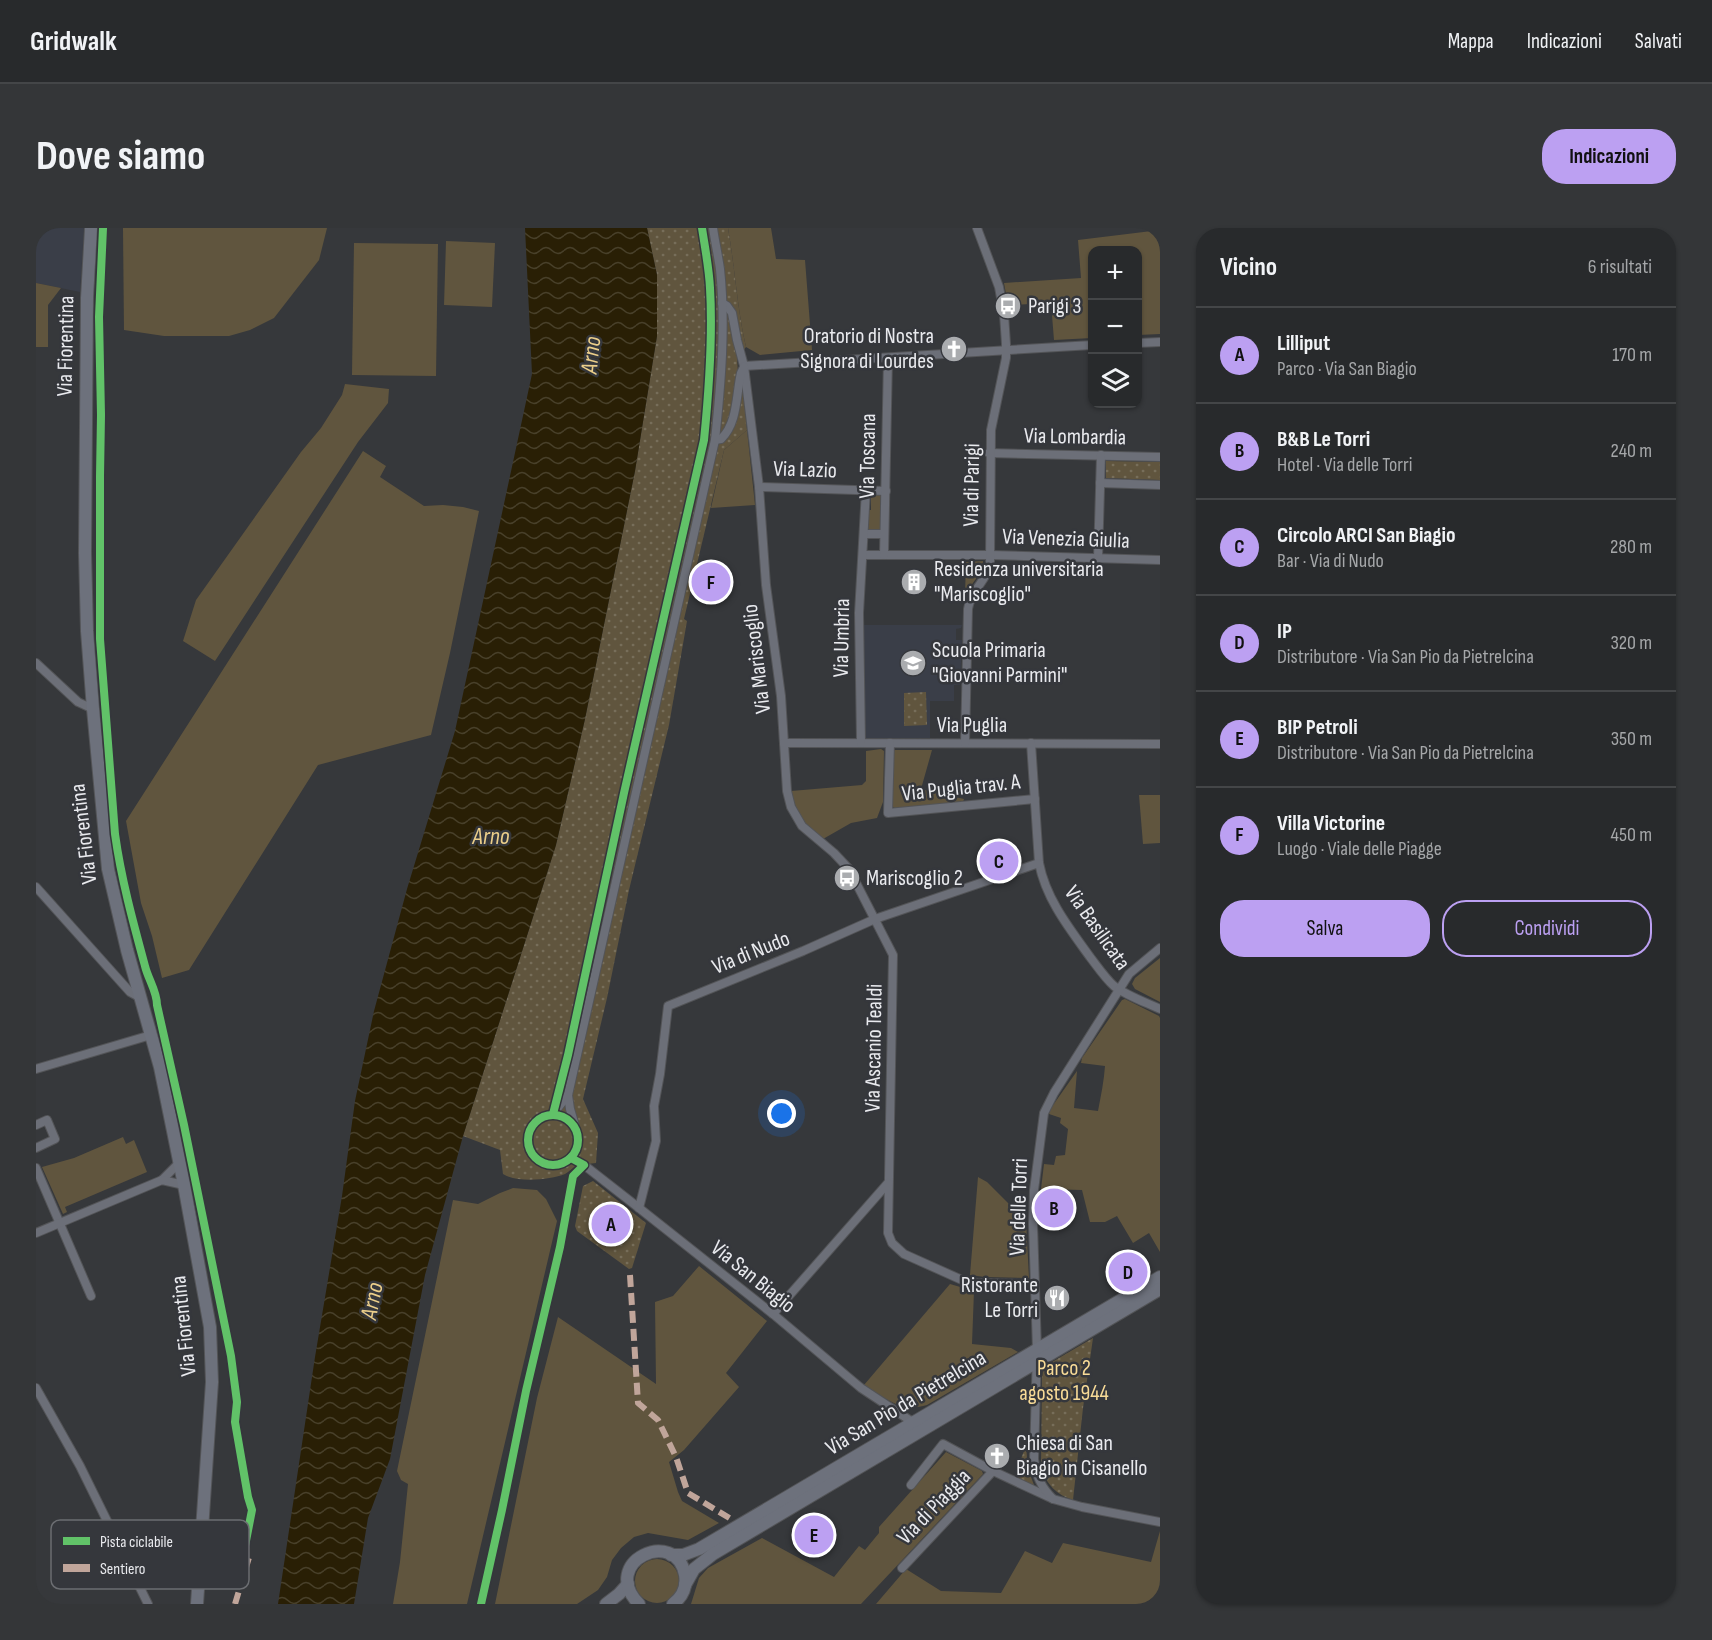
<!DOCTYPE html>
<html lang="it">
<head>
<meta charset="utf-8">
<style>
  body { margin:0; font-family:"Sofia Sans Condensed",sans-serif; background:#343638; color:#f1f3f6 }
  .controls { position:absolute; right:18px; top:18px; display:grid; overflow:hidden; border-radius:12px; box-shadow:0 2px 4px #0004 }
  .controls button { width:54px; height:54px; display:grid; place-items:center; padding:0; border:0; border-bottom:2px solid #444648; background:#282a2c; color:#f1f3f6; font:30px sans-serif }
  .you { position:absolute; left:746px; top:886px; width:21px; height:21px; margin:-15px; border:4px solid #fff; border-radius:50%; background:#1a73e8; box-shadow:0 0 0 9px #1a73e833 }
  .badge { display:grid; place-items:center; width:39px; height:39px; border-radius:50%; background:#bca0f2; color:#111; font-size:20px; font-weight:700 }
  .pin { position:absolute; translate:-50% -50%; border:3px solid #fff; box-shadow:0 2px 6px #0006 }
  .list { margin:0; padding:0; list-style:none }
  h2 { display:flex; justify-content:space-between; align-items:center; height:78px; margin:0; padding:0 24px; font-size:26px }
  h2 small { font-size:20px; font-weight:400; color:#a5a7a9 }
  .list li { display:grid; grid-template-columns:39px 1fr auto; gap:18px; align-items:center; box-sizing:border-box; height:96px; padding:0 24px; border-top:2px solid #444648 }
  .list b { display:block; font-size:22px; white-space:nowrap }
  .list p { margin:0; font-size:20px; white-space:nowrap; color:#a5a7a9 }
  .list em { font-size:20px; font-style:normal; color:#a5a7a9 }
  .actions { display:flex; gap:12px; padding:18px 24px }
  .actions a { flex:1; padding:14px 0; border:2px solid #bca0f2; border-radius:24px; text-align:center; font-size:21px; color:#bca0f2 }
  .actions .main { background:#bca0f2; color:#111 }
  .icon { flex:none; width:33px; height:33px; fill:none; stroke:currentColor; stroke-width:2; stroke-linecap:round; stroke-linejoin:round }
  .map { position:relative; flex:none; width:1124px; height:1376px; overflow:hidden; border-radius:24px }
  header { display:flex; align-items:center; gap:36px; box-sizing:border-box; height:84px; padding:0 30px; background:#282a2c; border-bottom:2px solid #444648 }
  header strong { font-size:28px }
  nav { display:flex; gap:33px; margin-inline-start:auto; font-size:21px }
  .intro { display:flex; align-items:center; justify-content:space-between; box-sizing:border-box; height:144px; padding:0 36px }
  h1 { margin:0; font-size:42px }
  .button { padding:15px 27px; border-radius:24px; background:#bca0f2; color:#111; font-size:21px; font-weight:700 }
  main { display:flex; gap:36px; padding:0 36px }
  aside { flex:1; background:#282a2c; border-radius:24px; box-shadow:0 2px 4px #0004 }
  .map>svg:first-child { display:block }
  .built { fill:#3a3e48 }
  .green { fill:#60553e }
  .park { fill:url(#park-dots) }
  .water { fill:url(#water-waves) }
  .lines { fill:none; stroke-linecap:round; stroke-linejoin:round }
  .street-casing { stroke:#535457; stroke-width:10 }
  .secondary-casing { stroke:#535457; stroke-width:14 }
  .street { stroke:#6c6f78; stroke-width:8 }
  .secondary { stroke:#6d717c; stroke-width:12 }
  .quiet { stroke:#c0a59a; stroke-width:6; stroke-dasharray:12 6; stroke-linecap:butt }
  .cycleway-casing { stroke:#35373c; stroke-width:11 }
  .cycleway { stroke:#61c268; stroke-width:8 }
  .labels { text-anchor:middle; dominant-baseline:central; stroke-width:5; stroke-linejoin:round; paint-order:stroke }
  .poi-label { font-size:22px; fill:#e9eaee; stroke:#35373c; text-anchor:start }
  .street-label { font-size:22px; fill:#e9eaee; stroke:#35373c }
  .park-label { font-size:22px; fill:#f8db97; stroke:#35373c }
  .water-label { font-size:24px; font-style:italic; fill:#ebce8a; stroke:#35373c }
  .key { fill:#35373c; stroke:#6b6d71; stroke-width:1.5 }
  .key-label { font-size:16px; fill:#e9eaee }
</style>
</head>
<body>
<header>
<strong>Gridwalk</strong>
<nav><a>Mappa</a><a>Indicazioni</a><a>Salvati</a></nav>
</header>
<div class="intro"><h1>Dove siamo</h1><a class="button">Indicazioni</a></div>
<main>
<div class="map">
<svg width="1124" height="1376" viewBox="0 0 1124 1376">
  <defs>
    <pattern id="park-dots" width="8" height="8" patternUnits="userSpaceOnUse" patternTransform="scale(1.5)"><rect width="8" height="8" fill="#60553e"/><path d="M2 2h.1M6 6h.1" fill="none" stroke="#776e5a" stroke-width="1.8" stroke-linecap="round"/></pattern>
    <pattern id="water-waves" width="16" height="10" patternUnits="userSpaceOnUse" patternTransform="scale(1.5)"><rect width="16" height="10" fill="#291f05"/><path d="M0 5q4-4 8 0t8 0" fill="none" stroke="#48402a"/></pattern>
  </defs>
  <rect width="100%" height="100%" fill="#36383b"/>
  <!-- built -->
  <g class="built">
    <polygon points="0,0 48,0 44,64 0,55"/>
    <polygon points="828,397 926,397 925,400 920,401 920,412 926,412 924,457 918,457 918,473 894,473 894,510 829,510"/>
  </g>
  <!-- green -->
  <g class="green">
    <polygon points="87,0 291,0 283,32 238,90 214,102 193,108 128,108 88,102"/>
    <path d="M692,0h43l5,31 29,1 7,90 -52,5 -14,-8c-9,-39 -11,-79 -18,-119z"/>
    <polygon points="1124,2 1124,106 1102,107 1102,22 1056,22 1056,110 1018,112 1015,75 972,77 968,55 1045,50 1042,12"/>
    <polygon points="410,13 459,15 456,79 408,77"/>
    <polygon points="318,15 402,16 400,148 316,147"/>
    <polygon points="0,55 25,60 12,77 12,119 0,119"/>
    <polygon points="309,156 353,161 352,175 322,214 179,433 147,413 160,372 265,224 285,200 306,167"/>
    <polygon points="711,202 719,277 675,280 688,222"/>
    <polygon points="327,223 350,238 344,249 388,278 407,277 427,279 443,283 414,425 395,507 282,537 153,742 126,750 116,708 105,675 90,593"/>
    <polygon points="835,267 845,267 844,303 832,302 832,282 835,282"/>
    <polygon points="947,333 947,341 929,366 930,334"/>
    <path d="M845,521l3,2 -1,51 -6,16 -26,5 -28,16c-21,-14 -26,-25 -32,-48l71,-6 4,-4v-30z"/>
    <polygon points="857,522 896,522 885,561 928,571 927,574 859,580 857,579"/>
    <polygon points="1103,567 1124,567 1124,615 1107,616"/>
    <polygon points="1124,730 1124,774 1099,761 1096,756 1099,750"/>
    <path d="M1089,771l34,17 1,2v234l-11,-19 -16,10 -16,-27 -12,6h-15l-8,-32 -41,-1 3,-25 10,1 2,-9 9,-1 3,-26 -8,-6 1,-5 -12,-4 2,-6 26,-37 -3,37 24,3c3,-16 6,-30 7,-45l-24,-3 1,-5 40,-58z"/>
    <polygon points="87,909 90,916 98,912 111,944 29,979 31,984 27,986 6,939 38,930"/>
    <polygon points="942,949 951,954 990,993 993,1050 949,1049 934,1047"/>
    <polygon points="477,960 501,962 510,971 521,993 431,1376 357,1376 364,1334 372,1256 365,1252 361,1243 417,972 442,976 464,965"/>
    <polygon points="663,1038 731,1093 690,1145 703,1159 648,1222 633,1234 642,1264 646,1273 683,1295 652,1312 612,1305 598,1309 585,1320 576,1332 571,1349 562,1362 541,1376 459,1376 501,1170 522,1089 620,1156 619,1074 637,1068"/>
    <path d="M914,1056l24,7 -2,53 39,4 7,4 -91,53c-27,8 -41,-7 -63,-20z"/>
    <polygon points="910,1224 946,1243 947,1246 825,1376 655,1376 663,1350 672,1340 726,1310 798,1349 823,1318 829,1322 843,1305 843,1299"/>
    <polygon points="1124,1303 1124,1376 840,1376 870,1341 905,1363 965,1365 989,1323 1016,1335 1027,1315 1115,1334"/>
    <circle cx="621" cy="1353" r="22"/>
  </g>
  <!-- park -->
  <g class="park">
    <path d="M611,0h81c7,40 9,80 18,119l-9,11 1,15 4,7 5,50 -23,20 -40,169 3,2 -18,104 -40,165 -22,108 -24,101 15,34 -2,30c-6,1 -13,1 -19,3 -4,1 -8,6 -12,8 -15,6 -48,9 -62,0l-3,-24 -37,-14 93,-291 29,-126 50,-248 22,-135v-61z"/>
    <polygon points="1070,233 1124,234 1124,252 1070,250"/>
    <polygon points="890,464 891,497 868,498 868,465"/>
    <polygon points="557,953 610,995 596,1040 593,1041 541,1003 539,998 547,958"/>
    <path d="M1057,1110l-10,70 -10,92c-16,-5 -27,-16 -32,-32l1,-92 1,-6 4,-5z"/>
    <polygon points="990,1218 992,1241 998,1257 997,1258 981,1250 979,1246"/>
  </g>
  <!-- water -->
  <polygon class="water" points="489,0 611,0 621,47 621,108 599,243 549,491 520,617 427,908 389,1047 354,1231 332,1290 318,1376 242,1376 279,1129 306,968 319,873 338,783 371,661 419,503 496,146"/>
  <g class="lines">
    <defs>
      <g id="street">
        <polyline points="686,75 691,78 696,85 701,112 708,138 723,259 730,357 745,468 751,563 755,579 766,598 798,625 813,641 857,727 852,1005 856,1015 868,1026 926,1052 941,1055 999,1056"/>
        <polyline points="1102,115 1124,114"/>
        <polyline points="708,138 1056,117"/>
        <path d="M679,212l6,-1c17,-16 15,-45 20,-66l3,-6"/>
        <polyline points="953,225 1124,229"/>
        <polyline points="1064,255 1124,257"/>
        <polyline points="723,259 850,263"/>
        <polyline points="828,306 848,306"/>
        <polyline points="827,327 954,327 1124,332"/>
        <polyline points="848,327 852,130"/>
        <polyline points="1062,330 1065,227"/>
        <polyline points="0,435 42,474 57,481"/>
        <polyline points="748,515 1124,516"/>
        <polyline points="825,515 823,385 830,262"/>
        <polyline points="854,515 852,585 999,571"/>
        <path d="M929,515l3,-134c2,-17 18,-28 22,-44l1,-135 15,-72v-14l-2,-30 -5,-27 -22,-59"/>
        <path d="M995,515l8,120c7,36 30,65 51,94 7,9 15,21 24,29 13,10 31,16 46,23"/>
        <polyline points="0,659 85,754 94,764 105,770"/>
        <polyline points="0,841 115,807"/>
        <polyline points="517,886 532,867"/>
        <circle cx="517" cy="912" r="25"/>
        <polyline points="0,897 11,892 19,911 0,920"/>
        <path d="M539,898l-5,-17 -2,-14 147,-655c6,-57 11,-114 5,-171 -2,-14 -5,-27 -7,-41"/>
        <polyline points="535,930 548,937 603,980 737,1086 825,1160 878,1195"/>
        <polyline points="0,940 55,1068"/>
        <polyline points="126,952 144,934"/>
        <polyline points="603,980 620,913 618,878 624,846 632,778 767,723 839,691 1003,635"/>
        <polyline points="0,1005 126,952 148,957"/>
        <polyline points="737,1086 852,955"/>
        <polyline points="0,1160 44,1238 112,1376"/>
        <polyline points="875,1257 907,1216 957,1243 1017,1271 1046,1279 1124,1294"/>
        <path d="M1017,1271c-12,-12 -17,-23 -19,-40l3,-109 -4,-126 1,-34 10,-77 10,-20 75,-119 31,-26"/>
        <polyline points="866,1340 957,1243"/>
      </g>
      <g id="secondary">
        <polyline points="55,0 51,70 49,325 51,403 57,481 72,641 91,722 124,839 148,957 174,1099 176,1154 161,1376"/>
        <polyline points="635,1327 647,1327 663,1321 1124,1049"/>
        <polyline points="649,1357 658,1341 677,1326 1124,1061"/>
        <polyline points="570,1376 583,1366 592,1356"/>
        <path d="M603,1376c-41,-42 37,-78 46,-29 2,12 -3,22 -12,29"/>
      </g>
    </defs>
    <!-- street casing -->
    <use href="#street" class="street-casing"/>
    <!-- secondary casing -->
    <use href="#secondary" class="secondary-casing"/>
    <!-- street -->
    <use href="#street" class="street"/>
    <!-- secondary -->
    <use href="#secondary" class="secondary"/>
    <!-- quiet -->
    <g class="quiet">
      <polyline points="594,1047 602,1175 622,1192 640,1229 652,1265 695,1291"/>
      <polyline points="199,1376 214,1326"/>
    </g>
    <defs>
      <g id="cycleway">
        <path d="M67,0l-4,89 2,98 -1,61v163l15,195c6,44 18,88 30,132 3,13 12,25 12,39l27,120 47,231 6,46 -2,20 13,75 4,13 -7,36 -5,15"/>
        <path d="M517,886l15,-59 56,-262 80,-353c5,-50 9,-102 6,-152 -1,-20 -5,-40 -8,-60"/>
        <circle cx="517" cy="912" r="25"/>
        <polyline points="445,1376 466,1282 490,1163 524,1019 537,948 548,937 535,930"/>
      </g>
    </defs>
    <!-- cycleway casing -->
    <use href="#cycleway" class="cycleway-casing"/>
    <!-- cycleway -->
    <use href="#cycleway" class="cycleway"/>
  </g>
  <!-- icons -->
  <defs>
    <symbol id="bus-disc" viewBox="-11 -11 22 22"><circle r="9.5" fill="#aaacaf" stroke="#35373c"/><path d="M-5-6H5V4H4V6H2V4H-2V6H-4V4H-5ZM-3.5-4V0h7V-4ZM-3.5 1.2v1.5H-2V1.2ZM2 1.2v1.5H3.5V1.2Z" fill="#fff"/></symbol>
    <symbol id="church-disc" viewBox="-11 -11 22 22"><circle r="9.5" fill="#aaacaf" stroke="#35373c"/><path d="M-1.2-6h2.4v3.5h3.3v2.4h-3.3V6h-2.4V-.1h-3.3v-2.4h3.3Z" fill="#fff"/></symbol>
    <symbol id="building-disc" viewBox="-11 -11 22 22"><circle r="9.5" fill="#aaacaf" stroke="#35373c"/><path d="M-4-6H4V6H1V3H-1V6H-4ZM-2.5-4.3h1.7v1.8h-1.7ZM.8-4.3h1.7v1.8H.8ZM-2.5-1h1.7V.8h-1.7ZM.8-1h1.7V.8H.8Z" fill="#fff"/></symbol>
    <symbol id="school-disc" viewBox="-11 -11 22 22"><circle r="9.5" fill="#aaacaf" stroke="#35373c"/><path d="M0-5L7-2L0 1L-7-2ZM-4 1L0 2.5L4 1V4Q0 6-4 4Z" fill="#fff"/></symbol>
    <symbol id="restaurant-disc" viewBox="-11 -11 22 22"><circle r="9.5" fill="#aaacaf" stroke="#35373c"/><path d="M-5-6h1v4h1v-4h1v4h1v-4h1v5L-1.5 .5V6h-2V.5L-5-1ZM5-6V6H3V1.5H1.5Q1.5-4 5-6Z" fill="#fff"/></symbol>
  </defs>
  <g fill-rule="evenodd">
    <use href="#bus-disc" x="957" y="63" width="30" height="30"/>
    <use href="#church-disc" x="903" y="106" width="30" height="30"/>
    <use href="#building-disc" x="863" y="339" width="30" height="30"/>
    <use href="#school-disc" x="862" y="420" width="30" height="30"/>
    <use href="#bus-disc" x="796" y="635" width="30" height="30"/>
    <use href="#restaurant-disc" x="1006" y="1055" width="30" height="30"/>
    <use href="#church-disc" x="946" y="1213" width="30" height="30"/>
  </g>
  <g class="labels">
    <!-- poi labels -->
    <g class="poi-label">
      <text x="992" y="78">Parigi 3</text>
      <text x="898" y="108" text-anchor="end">Oratorio di Nostra<tspan x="898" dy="25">Signora di Lourdes</tspan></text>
      <text x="898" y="341">Residenza universitaria<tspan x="898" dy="25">"Mariscoglio"</tspan></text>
      <text x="896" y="422">Scuola Primaria<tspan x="896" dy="25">"Giovanni Parmini"</tspan></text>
      <text x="830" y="650">Mariscoglio 2</text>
      <text x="1002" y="1057" text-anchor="end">Ristorante<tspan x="1002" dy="25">Le Torri</tspan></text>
      <text x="980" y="1215">Chiesa di San<tspan x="980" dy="25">Biagio in Cisanello</tspan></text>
    </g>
    <!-- street labels -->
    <g class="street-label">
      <text transform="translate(30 118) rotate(-89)">Via Fiorentina</text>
      <text transform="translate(1039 209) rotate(1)">Via Lombardia</text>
      <text transform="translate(832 228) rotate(-89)">Via Toscana</text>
      <text transform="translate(769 242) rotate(2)">Via Lazio</text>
      <text transform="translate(936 257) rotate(-89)">Via di Parigi</text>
      <text transform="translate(1030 311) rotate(2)">Via Venezia Giulia</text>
      <text transform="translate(806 410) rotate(-89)">Via Umbria</text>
      <text transform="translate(721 431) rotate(-97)">Via Mariscoglio</text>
      <text x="936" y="497">Via Puglia</text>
      <text transform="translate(925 560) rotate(-6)">Via Puglia trav. A</text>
      <text transform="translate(48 606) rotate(-97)">Via Fiorentina</text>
      <text transform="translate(1061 700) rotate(55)">Via Basilicata</text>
      <text transform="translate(715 725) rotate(-22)">Via di Nudo</text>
      <text transform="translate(838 820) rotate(-89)">Via Ascanio Tealdi</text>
      <text transform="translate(983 979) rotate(-88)">Via delle Torri</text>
      <text transform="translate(717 1049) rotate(39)">Via San Biagio</text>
      <text transform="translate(148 1098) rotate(-96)">Via Fiorentina</text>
      <text transform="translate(870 1175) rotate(-31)">Via San Pio da Pietrelcina</text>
      <text transform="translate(898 1279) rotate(-46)">Via di Piaggia</text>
    </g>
    <!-- park labels -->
    <g class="park-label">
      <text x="1028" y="1140">Parco 2<tspan x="1028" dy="25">agosto 1944</tspan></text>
    </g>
    <!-- water labels -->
    <g class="water-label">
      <text transform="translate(555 127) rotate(-84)">Arno</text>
      <text x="455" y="608">Arno</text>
      <text transform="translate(336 1073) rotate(-79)">Arno</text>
    </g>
  </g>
  <!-- legend -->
  <rect x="15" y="1292" width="198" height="69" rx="9" class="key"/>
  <rect x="27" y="1309" width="27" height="8" fill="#61c268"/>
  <rect x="27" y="1336" width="27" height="8" fill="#c0a59a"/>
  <g class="key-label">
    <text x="64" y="1319">Pista ciclabile</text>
    <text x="64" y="1346">Sentiero</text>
  </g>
</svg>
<div class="controls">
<button>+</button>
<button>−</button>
<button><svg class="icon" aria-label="layers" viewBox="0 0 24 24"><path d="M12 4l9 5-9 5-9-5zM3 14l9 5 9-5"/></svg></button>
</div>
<div class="you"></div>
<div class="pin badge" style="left:575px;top:996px">A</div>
<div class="pin badge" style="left:1018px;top:980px">B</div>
<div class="pin badge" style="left:963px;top:633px">C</div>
<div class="pin badge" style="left:1092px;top:1044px">D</div>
<div class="pin badge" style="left:778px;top:1307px">E</div>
<div class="pin badge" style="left:675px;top:354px">F</div>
</div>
<aside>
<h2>Vicino<small>6 risultati</small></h2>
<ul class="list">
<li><span class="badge">A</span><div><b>Lilliput</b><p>Parco · Via San Biagio</p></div><em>170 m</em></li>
<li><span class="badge">B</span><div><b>B&amp;B Le Torri</b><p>Hotel · Via delle Torri</p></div><em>240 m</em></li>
<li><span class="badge">C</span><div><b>Circolo ARCI San Biagio</b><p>Bar · Via di Nudo</p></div><em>280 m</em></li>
<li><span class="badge">D</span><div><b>IP</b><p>Distributore · Via San Pio da Pietrelcina</p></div><em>320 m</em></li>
<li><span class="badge">E</span><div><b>BIP Petroli</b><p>Distributore · Via San Pio da Pietrelcina</p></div><em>350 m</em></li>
<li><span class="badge">F</span><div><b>Villa Victorine</b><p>Luogo · Viale delle Piagge</p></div><em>450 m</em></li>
</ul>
<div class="actions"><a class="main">Salva</a><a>Condividi</a></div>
</aside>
</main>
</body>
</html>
